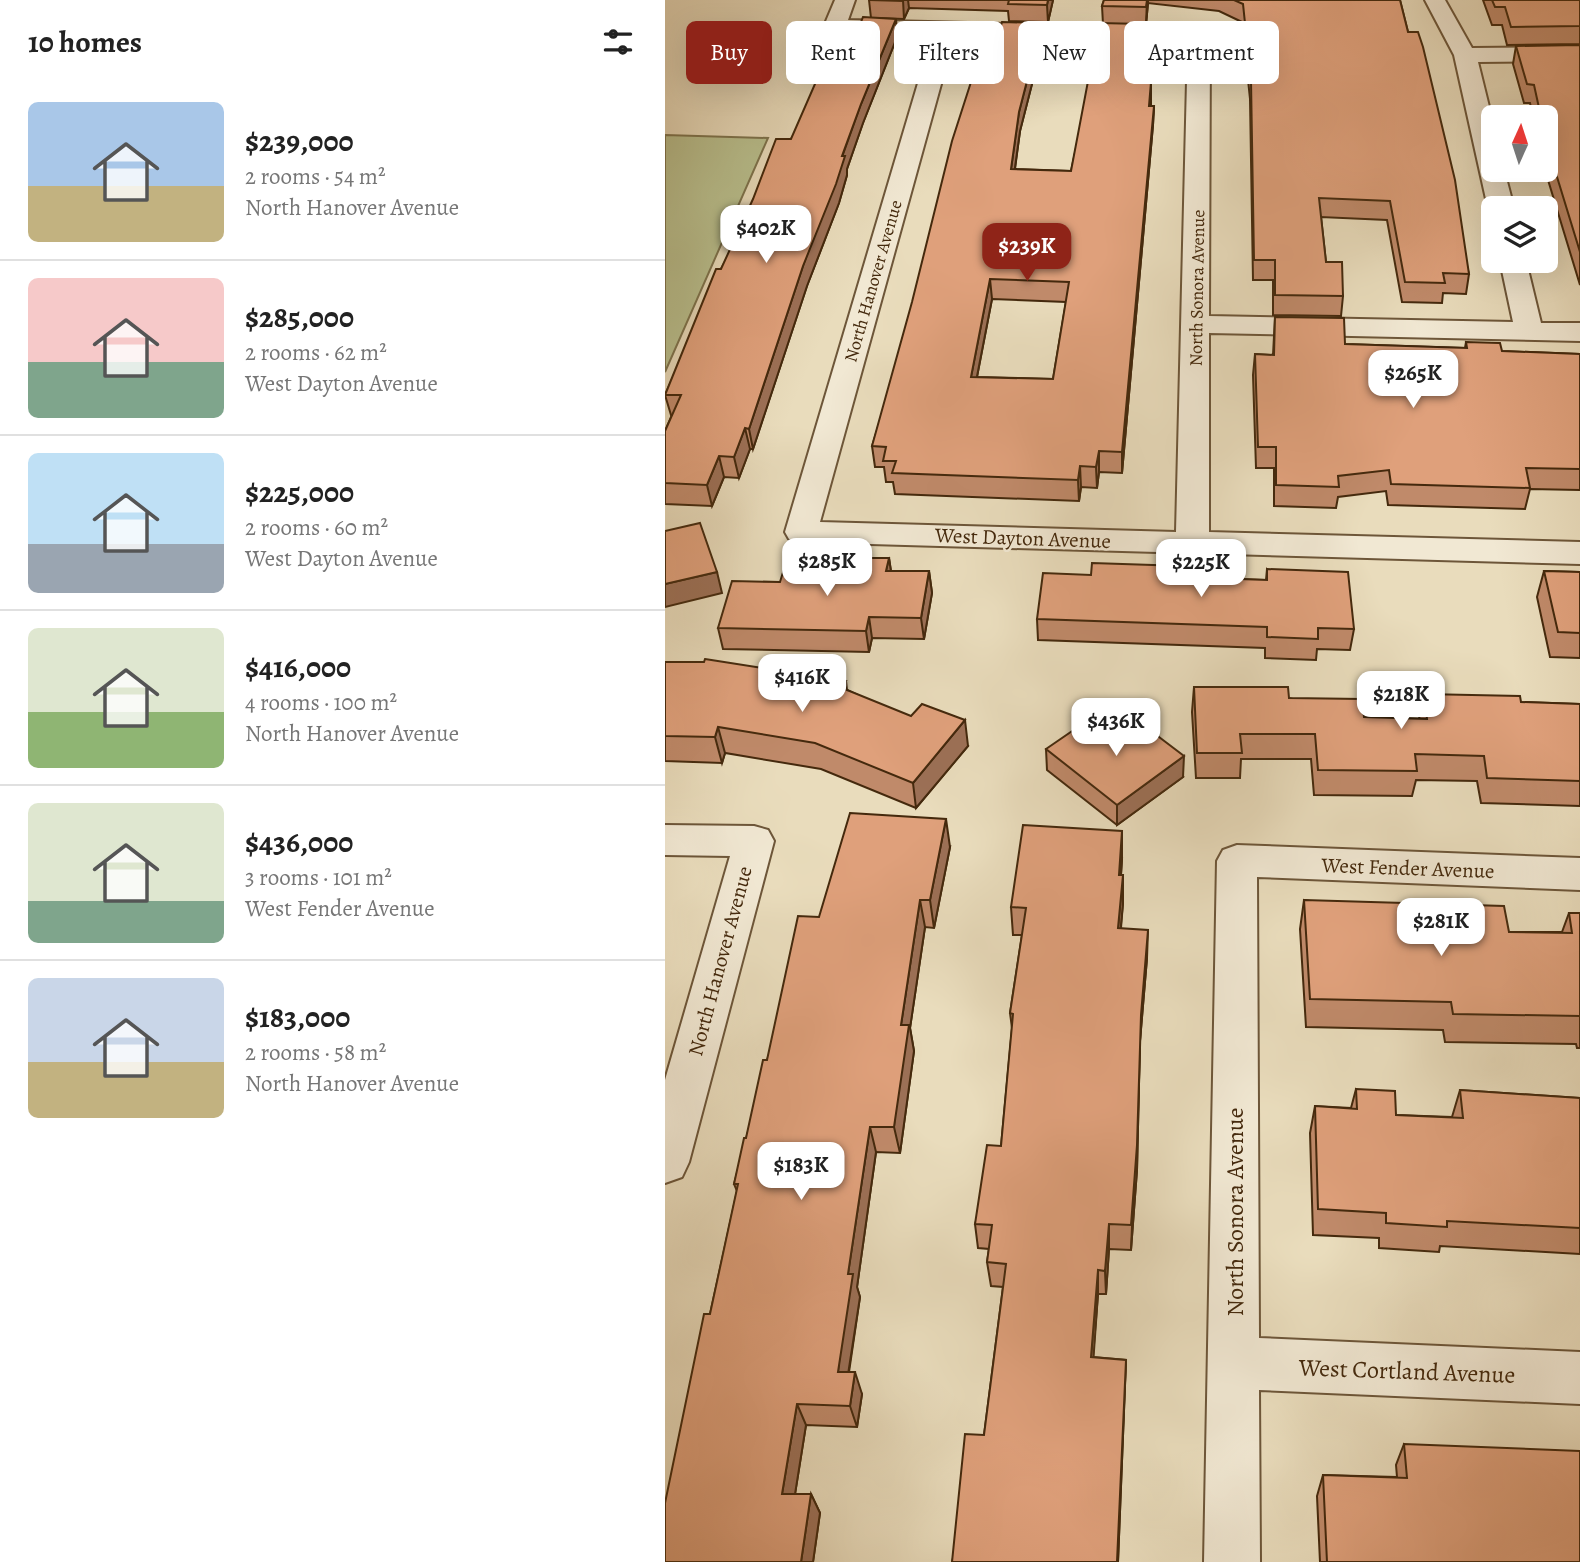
<!DOCTYPE html>
<html lang="en">
<head>
<meta charset="utf-8">
<style>
  :root { --surface:#fff; --page:#f2f2f2; --text:#222; --muted:#767676; --line:#e0e0e0; --accent:#8f2418 }
  body { margin:0; font-family:Alegreya,serif; background:var(--page); color:var(--text); height:100vh; display:flex; flex-direction:column; font-size:26px; white-space:nowrap }
  * { box-sizing:border-box; margin:0 }
  p { font-size:23px; color:var(--muted) }
  .icon { flex:none; width:38px; height:38px; fill:none; stroke:currentColor; stroke-width:2; stroke-linecap:round; stroke-linejoin:round }
  .map { position:relative; flex:1; overflow:hidden }
  .drawer { display:flex; flex-direction:column; background:var(--surface); width:665px }
  .drawer>* { flex:none }
  .top-card { position:absolute; left:21px; top:21px; width:665px; height:63px; display:flex; gap:14px }
  .needle { width:46px; rotate:3deg }
  .fabs { position:absolute; left:816px; top:105px; display:grid; gap:14px }
  .fabs a { display:grid; place-items:center; width:77px; height:77px; border-radius:10px; background:var(--surface); box-shadow:0 7px 28px #0002; font-size:35px }
  .price { position:absolute; translate:-50% -60px; padding:0 16px; border-radius:14px; background:#fff; color:#222; font-size:23px; line-height:46px; filter:drop-shadow(0 2px 4px #0008) }
  .price::after { content:''; position:absolute; left:50%; top:42px; width:21px; height:16px; margin-left:-10px; background:inherit; clip-path:polygon(0 0,100% 0,50% 100%) }
  .price.active { background:var(--accent); color:#fff }
  ul { padding:0; list-style:none }
  li { display:flex; align-items:center; gap:21px; height:175px; padding:0 28px }
  li+li { border-top:2px solid var(--line) }
  li span { display:grid; place-items:center; flex:none; width:196px; height:140px; border-radius:10px; color:#555 }
  li>.icon { margin-inline-start:auto }
  span .icon { width:84px; height:84px; fill:#fffc; stroke-width:1 }
  li b { font-size:30px }
  h2 { display:flex; justify-content:space-between; align-items:center; height:84px; padding:0 28px; font-size:30px }
  .pill { padding:0 24px; border-radius:10px; background:var(--surface); box-shadow:0 7px 28px #0002; font-size:24px; line-height:63px }
  .pill.active { background:var(--accent); color:#fff }
  main { display:flex; flex:1; min-height:0 }
  .map>svg:first-child { display:block }
  .green { fill:#b9c08f; stroke:#7e744e; stroke-width:2 }
  .lines { fill:none; stroke-linecap:round; stroke-linejoin:round }
  .street-casing { stroke:#6d5639; stroke-width:4 }
  .street { fill:#f1e8d3; fill-rule:evenodd }
  .wall { fill:#c08a6a; stroke:#44290d; stroke-width:2; fill-rule:evenodd }
  .shaded-wall { fill:#9c7056; stroke:#44290d; stroke-width:2 }
  .building { fill:#dfa07b; stroke:#44290d; stroke-width:2; fill-rule:evenodd }
  .labels { text-anchor:middle; dominant-baseline:central; stroke-width:5; stroke-linejoin:round; paint-order:stroke }
  .far-street-label { font-size:18px; fill:#44290d; stroke:#f1e8d3 }
  .street-label { font-size:21px; fill:#44290d; stroke:#f1e8d3 }
  .near-street-label { font-size:24px; fill:#44290d; stroke:#f1e8d3 }
</style>
</head>
<body>
<main>
<section class="drawer">
<h2>10 homes<svg class="icon" aria-label="filters" viewBox="0 0 24 24"><path d="M4 7h16M4 17h16"/><circle cx="9" cy="7" r="2"/><circle cx="15" cy="17" r="2"/></svg></h2>
<ul>
<li><span style="background:linear-gradient(#a9c7e8 60%,#c2b280 0)"><svg class="icon" aria-label="home" viewBox="0 0 24 24"><path d="M3 11l9-7 9 7M6 9v11h12V9"/></svg></span><div><b>$239,000</b><p>2 rooms · 54 m²</p><p>North Hanover Avenue</p></div></li>
<li><span style="background:linear-gradient(#f6c9c9 60%,#7fa58c 0)"><svg class="icon" aria-label="home" viewBox="0 0 24 24"><path d="M3 11l9-7 9 7M6 9v11h12V9"/></svg></span><div><b>$285,000</b><p>2 rooms · 62 m²</p><p>West Dayton Avenue</p></div></li>
<li><span style="background:linear-gradient(#bfe0f5 65%,#9aa5b1 0)"><svg class="icon" aria-label="home" viewBox="0 0 24 24"><path d="M3 11l9-7 9 7M6 9v11h12V9"/></svg></span><div><b>$225,000</b><p>2 rooms · 60 m²</p><p>West Dayton Avenue</p></div></li>
<li><span style="background:linear-gradient(#dfe7d0 60%,#8fb573 0)"><svg class="icon" aria-label="home" viewBox="0 0 24 24"><path d="M3 11l9-7 9 7M6 9v11h12V9"/></svg></span><div><b>$416,000</b><p>4 rooms · 100 m²</p><p>North Hanover Avenue</p></div></li>
<li><span style="background:linear-gradient(#dfe7d0 70%,#7fa58c 0)"><svg class="icon" aria-label="home" viewBox="0 0 24 24"><path d="M3 11l9-7 9 7M6 9v11h12V9"/></svg></span><div><b>$436,000</b><p>3 rooms · 101 m²</p><p>West Fender Avenue</p></div></li>
<li><span style="background:linear-gradient(#c9d6e8 60%,#c2b280 0)"><svg class="icon" aria-label="home" viewBox="0 0 24 24"><path d="M3 11l9-7 9 7M6 9v11h12V9"/></svg></span><div><b>$183,000</b><p>2 rooms · 58 m²</p><p>North Hanover Avenue</p></div></li>
</ul>
</section>
<div class="map">
<svg width="915" height="1562" viewBox="0 0 915 1562">
  <rect width="100%" height="100%" fill="#e9dcbc"/>
  <filter id="stains"><feTurbulence type="fractalNoise" baseFrequency=".00286" numOctaves="4"/><feColorMatrix values="0 0 0 0 .2 0 0 0 0 .09 0 0 0 0 .02 0 0 0 .5 -.17"/></filter>
  <radialGradient id="worn" r=".72"><stop offset=".6" stop-color="#630" stop-opacity="0"/><stop offset="1" stop-color="#630" stop-opacity=".3"/></radialGradient>
  <polygon class="green" points="0,135 103,138 0,372"/>
  <g class="lines">
    <defs>
      <g id="street">
        <path d="M170,0H190L183,20L542,29L545,34L544,316L848,322L835,261H861L876,323H915V341L544,333V532L915,542V564L136,542L124,539L120,532L267,36L162,31L159,26ZM289,37L523,40L511,532L155,522Z"/>
        <polygon points="760,0 780,0 807,48 915,47 915,61 813,62 828,123 828,170 839,170 849,208 828,208 828,214 823,208 789,55"/>
        <polygon points="0,825 89,826 103,830 109,841 24,1162 17,1177 0,1183 0,1080 65,856 0,855"/>
        <polygon points="572,845 915,858 915,890 592,877 594,1338 915,1352 915,1404 594,1390 595,1562 539,1562 552,861 558,850"/>
      </g>
    </defs>
    <use href="#street" class="street-casing"/>
    <use href="#street" class="street"/>
  </g>
  <g class="wall">
    <polygon points="204,0 388,0 383,22 344,21 343,11 244,8 239,19 211,18 231,19 232,37 198,123 182,169 182,175 174,203 142,286 88,449 85,449 74,478 59,477 47,506 0,504 0,431 7,415 6,415 0,395 56,269 126,139 196,22 206,18"/>
    <path d="M439,0H735L804,274L801,294L778,293L777,303L737,302L722,220L656,217L661,262L678,296L676,316L608,315V280H588L585,99L577,22L554,11L483,3L481,25H478V42L472,82L486,101V106H489L488,125L457,473L434,472L432,488L416,487L414,501L230,494L228,482H221L219,467H210L207,446L320,82L378,41L355,131L350,169L406,171L438,24L437,6ZM327,299L401,302L388,379L312,377Z"/>
    <polygon points="818,0 915,0 915,44 842,45 837,25 827,25"/>
    <polygon points="851,46 915,46 915,285 880,170 880,117 868,117 865,103 859,103 848,64"/>
    <polygon points="610,317 680,344 800,348 801,342 837,351 915,354 915,490 865,489 860,509 723,505 721,491 673,497 671,508 609,506 609,468 591,468 588,375 590,354 608,355"/>
    <polygon points="224,558 226,571 264,571 267,593 259,639 207,638 204,652 58,649 53,628 115,582 178,570"/>
    <polygon points="602,569 689,629 685,650 652,649 651,660 600,658 600,648 373,640 372,619 518,577 601,580"/>
    <polygon points="879,571 915,572 915,658 885,657 872,597"/>
    <polygon points="0,662 181,681 182,690 303,746 251,808 156,769 60,753 57,763 0,761"/>
    <polygon points="529,687 624,698 699,717 754,719 759,694 856,702 915,704 915,806 816,803 812,781 751,780 747,796 649,795 646,759 576,759 575,778 531,778 527,712"/>
    <polygon points="437,741 518,777 452,825 382,770 381,749"/>
    <polygon points="285,847 269,928 260,927 245,1028 249,1051 235,1153 211,1152 192,1287 195,1297 184,1372 197,1394 192,1427 141,1425 130,1494 146,1494 155,1513 148,1562 0,1562 45,1314 72,1191 69,1184 102,1060 154,917"/>
    <polygon points="457,859 456,875 458,903 456,928 482,958 475,1041 472,1170 466,1250 444,1249 441,1294 433,1294 428,1357 461,1360 453,1562 287,1562 319,1435 338,1287 326,1286 322,1262 324,1249 313,1248 310,1224 336,1146 347,1028 345,1013 357,935 348,935 346,907"/>
    <polygon points="639,900 844,932 897,932 904,913 915,913 915,1048 912,1048 911,1044 780,1042 778,1030 641,1027 635,929"/>
    <polygon points="691,1089 731,1115 787,1117 795,1090 915,1098 915,1254 775,1246 774,1252 714,1248 714,1238 648,1235 645,1133 650,1106 686,1108"/>
    <polygon points="739,1444 915,1562 655,1562 652,1496 658,1475 732,1477 731,1465"/>
  </g>
  <g class="shaded-wall">
    <polygon points="238,0 243,0 244,8 239,19"/>
    <polygon points="383,0 388,0 383,22 382,5"/>
    <polygon points="482,0 483,0 483,3 481,25"/>
    <polygon points="231,19 232,37 198,123 182,169 182,175 174,203 142,286 88,449 84,429 138,266 196,104"/>
    <polygon points="377,23 378,41 355,131 347,189 346,169 354,112"/>
    <polygon points="478,24 478,42 469,100 469,82"/>
    <polygon points="486,82 486,101 483,125 484,106"/>
    <polygon points="489,106 488,125 457,473 457,452"/>
    <polygon points="325,279 327,299 308,397 306,377"/>
    <polygon points="80,428 85,449 74,478 69,457"/>
    <polygon points="434,451 434,472 432,488 431,467"/>
    <polygon points="54,456 59,477 47,506 42,485"/>
    <polygon points="415,466 416,487 414,501 413,480"/>
    <polygon points="224,558 227,579 221,571"/>
    <polygon points="264,571 267,593 259,639 256,618"/>
    <polygon points="52,572 57,593 0,607 0,584"/>
    <polygon points="204,617 207,638 204,652 201,631"/>
    <polygon points="300,720 303,746 251,808 248,783"/>
    <polygon points="53,727 60,753 57,763 50,737"/>
    <polygon points="519,756 518,777 452,825 452,805"/>
    <polygon points="281,819 285,847 269,928 265,900"/>
    <polygon points="457,831 457,859 454,903 454,875"/>
    <polygon points="458,875 458,903 453,956 453,928"/>
    <polygon points="255,900 260,927 245,1028 249,1051 235,1153 229,1127 236,1025"/>
    <polygon points="483,930 482,958 475,1041 472,1170 466,1250 476,1015"/>
    <polygon points="205,1127 211,1152 192,1287 195,1297 180,1394 173,1372 183,1274"/>
    <polygon points="444,1224 444,1249 441,1294 440,1271"/>
    <polygon points="433,1270 433,1294 427,1379 426,1357"/>
    <polygon points="461,1360 453,1562 452,1562"/>
    <polygon points="190,1372 197,1394 192,1427 185,1406"/>
    <polygon points="132,1404 141,1425 127,1513 117,1494"/>
    <polygon points="146,1494 155,1513 148,1562 136,1562"/>
  </g>
  <g class="building">
    <polygon points="204,0 238,0 238,1"/>
    <polygon points="344,0 383,0 382,5 343,4"/>
    <polygon points="439,0 482,0 481,7 437,6"/>
    <polygon points="569,0 735,0 743,32 753,32 758,47 790,180 804,274 778,273 780,283 740,282 725,201 654,198 661,262 677,262 678,296 610,295 610,260 589,260 586,81 578,4"/>
    <polygon points="827,0 915,0 915,26 846,27 840,7 830,7"/>
    <polygon points="198,17 231,19 196,104 177,156 180,156 171,184 138,266 84,429 80,428 69,457 54,456 42,485 0,483 0,431 16,395 0,395 51,269 56,269 88,199 111,139 126,139 177,22 196,22"/>
    <path d="M337,22L377,23L354,112L346,169L406,171L434,23L478,24L469,82H486L484,106H489L457,452L434,451L431,467L415,466L413,480L227,473L231,461H218L221,447L207,446L247,302L287,141L306,82H320ZM325,279L404,282L388,379L306,377Z"/>
    <polygon points="915,45 915,252 885,154 880,134 880,117 876,117 869,85 862,84 851,46"/>
    <polygon points="610,317 679,318 680,344 802,348 801,342 835,343 837,351 915,354 915,469 861,468 865,488 726,484 724,470 673,476 674,487 611,485 611,447 593,447 590,354 609,355"/>
    <polygon points="35,523 52,572 0,584 0,531"/>
    <polygon points="181,558 224,558 221,571 264,571 256,618 204,617 201,631 53,628 67,581 115,582 119,569 178,570"/>
    <polygon points="427,563 518,566 518,577 602,580 602,569 683,572 689,629 653,628 653,639 602,637 602,627 372,619 378,573 426,575"/>
    <polygon points="879,571 915,572 915,633 893,632"/>
    <polygon points="40,659 181,681 177,688 246,716 257,704 300,720 248,783 150,743 53,727 50,737 0,736 0,662 39,662"/>
    <polygon points="529,687 623,687 624,698 697,699 699,717 762,719 759,694 855,696 856,702 915,704 915,781 822,778 819,756 750,754 752,771 653,770 650,734 575,734 577,753 532,753"/>
    <polygon points="469,718 519,756 452,805 381,749 416,725 437,741"/>
    <polygon points="185,813 281,819 265,900 255,900 236,1025 244,1025 229,1127 205,1127 183,1274 188,1274 173,1372 190,1372 185,1406 132,1404 117,1494 146,1494 136,1562 0,1562 0,1503 39,1314 45,1314 73,1184 69,1184 79,1138 81,1138 98,1060 102,1060 133,916 154,917"/>
    <polygon points="358,825 457,831 454,875 458,875 453,928 483,930 476,1015 472,1145 466,1225 444,1224 440,1271 433,1270 426,1357 461,1360 452,1562 287,1562 300,1434 319,1435 341,1264 322,1262 327,1225 310,1224 322,1145 336,1146 348,1014 345,1013 361,908 346,907"/>
    <polygon points="639,900 839,906 844,932 907,933 904,913 915,913 915,1016 788,1014 786,1002 645,999"/>
    <polygon points="691,1089 730,1091 731,1115 798,1118 795,1090 915,1098 915,1228 782,1221 782,1227 721,1223 721,1213 653,1209 650,1106 692,1109"/>
    <polygon points="739,1444 915,1451 915,1562 662,1562 658,1475 742,1478"/>
  </g>
  <g class="labels">
    <g class="far-street-label">
      <text transform="translate(208 281) rotate(-74)">North Hanover Avenue</text>
      <text transform="translate(532 288) rotate(-89)">North Sonora Avenue</text>
    </g>
    <g class="street-label">
      <text transform="translate(358 538) rotate(2)">West Dayton Avenue</text>
      <text transform="translate(743 868) rotate(2)">West Fender Avenue</text>
      <text transform="translate(55 961) rotate(-75)">North Hanover Avenue</text>
    </g>
    <g class="near-street-label">
      <text transform="translate(570 1212) rotate(-90)">North Sonora Avenue</text>
      <text transform="translate(742 1371) rotate(2)">West Cortland Avenue</text>
    </g>
  </g>
  <rect width="100%" height="100%" filter="url(#stains)"/>
  <rect width="100%" height="100%" fill="url(#worn)"/>
</svg>
<div class="fabs">
<a><svg class="needle" viewBox="-14 -14 28 28"><path d="M0-13l5 13h-10z" fill="#e53935"/><path d="M0 13l5-13h-10z" fill="#767676"/></svg></a>
<a><svg class="icon" aria-label="layers" viewBox="0 0 24 24"><path d="M12 4l9 5-9 5-9-5zM3 14l9 5 9-5"/></svg></a>
</div>
<b class="price" style="left:101px;top:265px">$402K</b>
<b class="price active" style="left:362px;top:283px">$239K</b>
<b class="price" style="left:748px;top:410px">$265K</b>
<b class="price" style="left:162px;top:598px">$285K</b>
<b class="price" style="left:536px;top:599px">$225K</b>
<b class="price" style="left:137px;top:714px">$416K</b>
<b class="price" style="left:736px;top:731px">$218K</b>
<b class="price" style="left:451px;top:758px">$436K</b>
<b class="price" style="left:776px;top:958px">$281K</b>
<b class="price" style="left:136px;top:1202px">$183K</b>
<div class="top-card">
<a class="pill active">Buy</a>
<a class="pill">Rent</a>
<a class="pill">Filters</a>
<a class="pill">New</a>
<a class="pill">Apartment</a>
</div>
</div>
</main>
</body>
</html>
